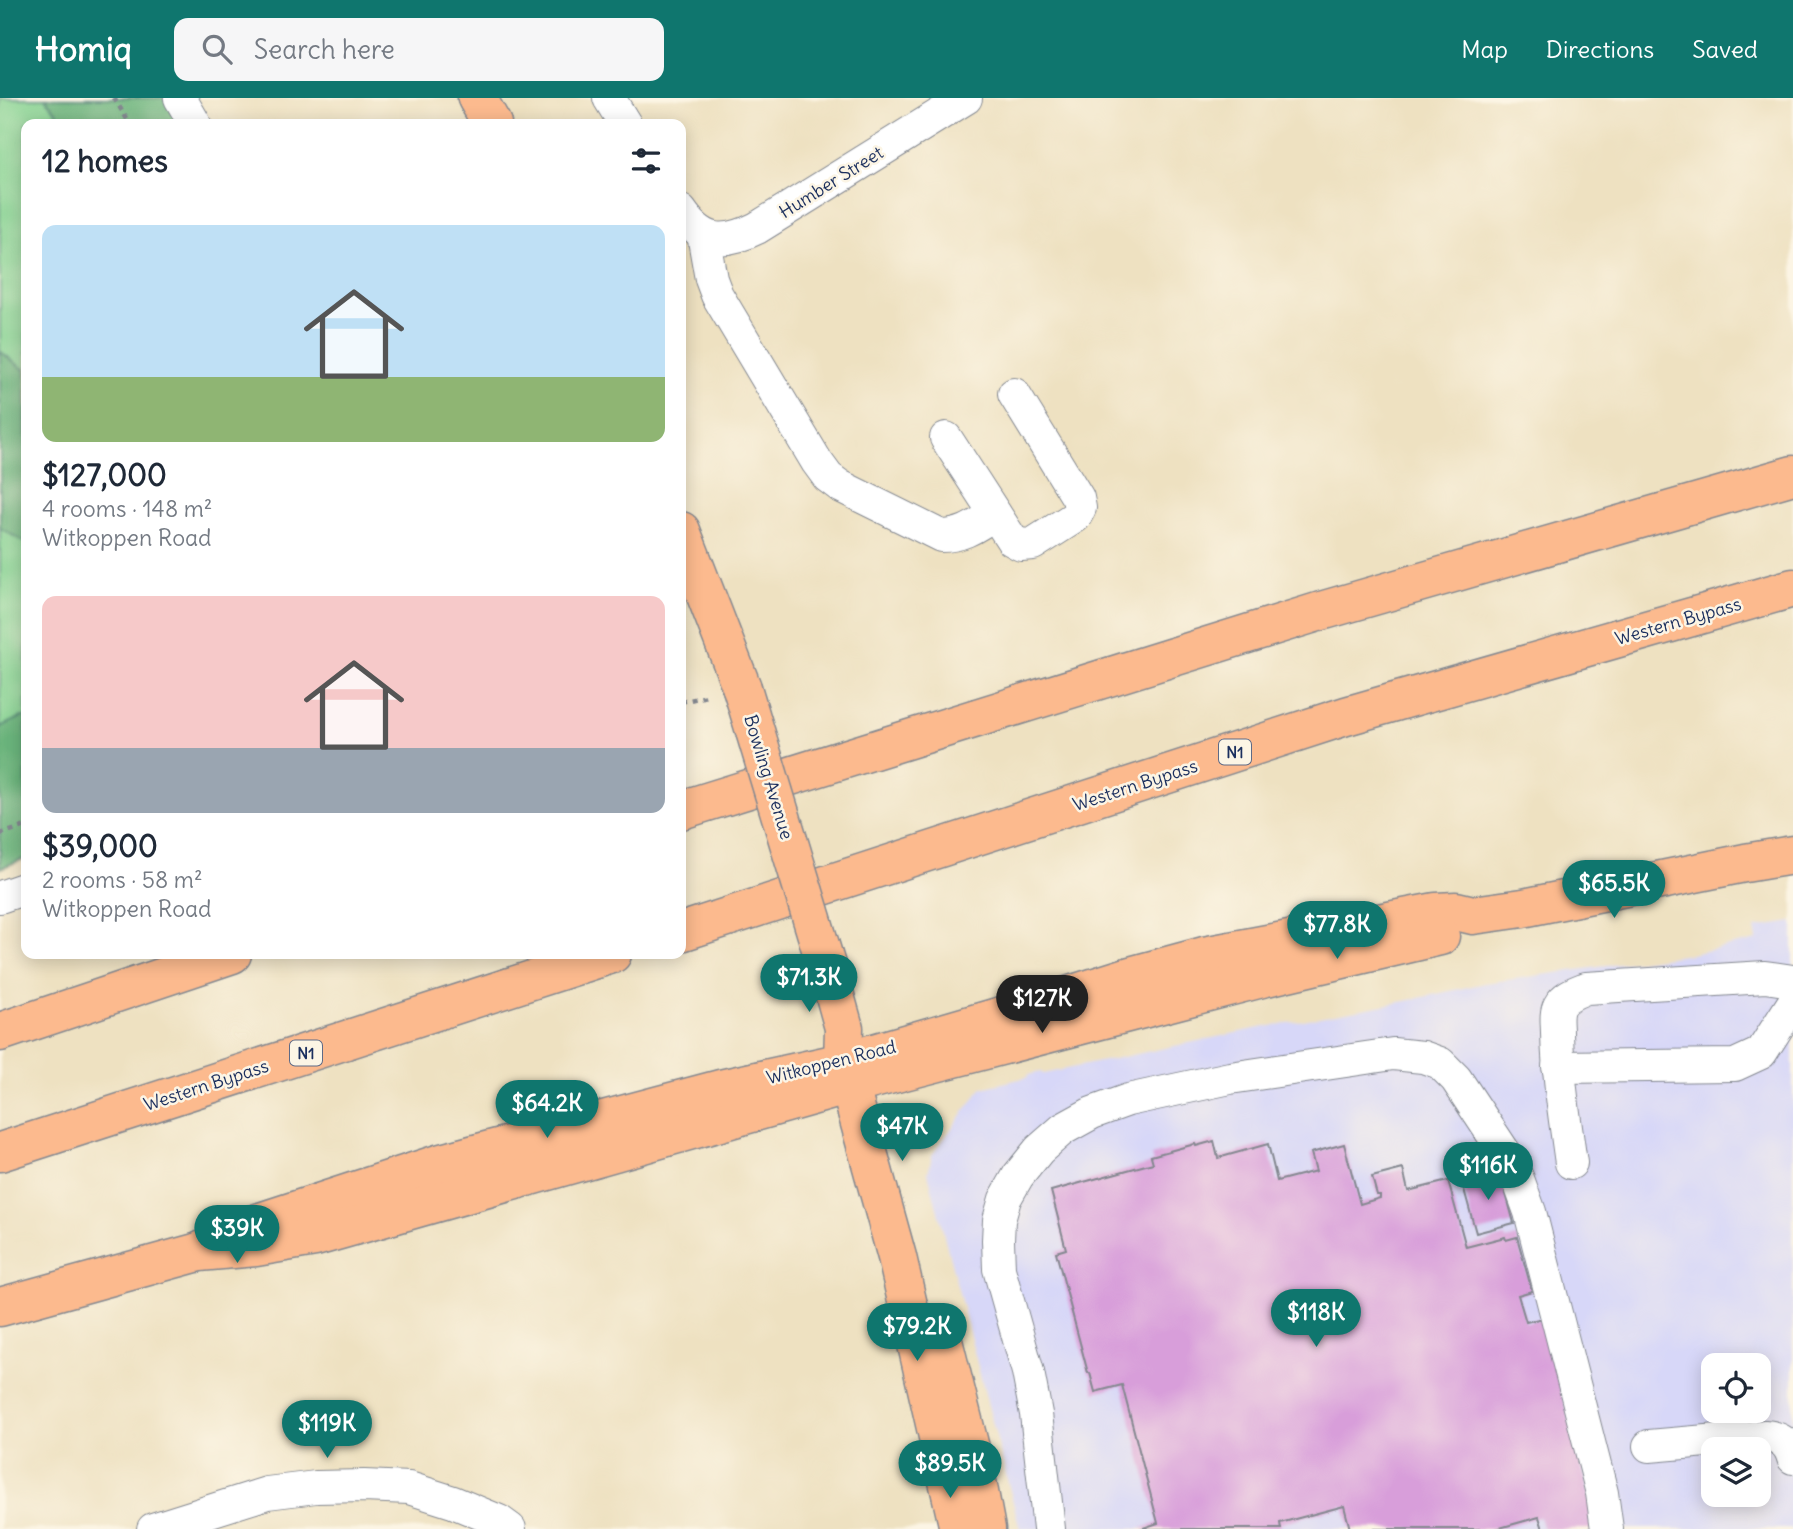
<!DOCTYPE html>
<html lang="en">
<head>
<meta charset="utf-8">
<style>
  :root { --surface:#fff; --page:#f6f6f7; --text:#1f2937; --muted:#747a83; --accent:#0f766e }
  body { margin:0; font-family:Delius,sans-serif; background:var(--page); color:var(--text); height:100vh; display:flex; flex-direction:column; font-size:26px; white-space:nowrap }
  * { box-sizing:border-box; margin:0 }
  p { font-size:23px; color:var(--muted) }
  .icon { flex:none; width:38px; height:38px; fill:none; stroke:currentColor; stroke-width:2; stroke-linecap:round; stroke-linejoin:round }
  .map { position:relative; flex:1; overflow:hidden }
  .sheet { position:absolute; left:21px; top:21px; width:665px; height:840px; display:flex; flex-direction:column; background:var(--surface); border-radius:14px; box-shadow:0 4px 18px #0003 }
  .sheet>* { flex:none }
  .controls { position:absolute; left:1701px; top:1255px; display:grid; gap:14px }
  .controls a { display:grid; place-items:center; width:70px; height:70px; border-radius:14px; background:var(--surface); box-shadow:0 4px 18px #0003; font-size:35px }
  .price { position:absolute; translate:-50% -60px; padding:0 16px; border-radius:24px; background:var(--accent); color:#fff; font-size:23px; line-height:46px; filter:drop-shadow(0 2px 4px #0008) }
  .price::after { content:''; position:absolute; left:50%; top:42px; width:21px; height:16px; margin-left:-10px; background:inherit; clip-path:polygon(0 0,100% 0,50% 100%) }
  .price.current { background:#222; color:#fff }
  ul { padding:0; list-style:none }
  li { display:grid; align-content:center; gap:14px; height:371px; padding:0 21px }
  li span { display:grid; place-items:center; height:217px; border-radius:14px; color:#555 }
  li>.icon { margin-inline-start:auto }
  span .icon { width:126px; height:126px; fill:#fffc; stroke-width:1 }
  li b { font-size:30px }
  h2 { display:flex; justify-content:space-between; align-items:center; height:84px; padding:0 21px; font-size:30px }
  header { display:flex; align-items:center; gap:42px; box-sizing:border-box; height:98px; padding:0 35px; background:var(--accent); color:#fff }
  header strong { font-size:33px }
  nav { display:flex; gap:38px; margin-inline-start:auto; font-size:24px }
  .search { width:490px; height:63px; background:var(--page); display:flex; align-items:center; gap:18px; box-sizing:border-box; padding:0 24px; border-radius:14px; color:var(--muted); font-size:26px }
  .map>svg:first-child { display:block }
  .built { fill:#d7d7f8; fill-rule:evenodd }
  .green { fill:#84d291; stroke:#508078; stroke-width:2 }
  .forest { fill:#6bb47b; stroke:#43726c; stroke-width:2 }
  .building { fill:#d89eda }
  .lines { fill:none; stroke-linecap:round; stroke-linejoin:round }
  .minor-casing { stroke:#848890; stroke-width:34 }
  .major-casing { stroke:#848890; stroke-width:41 }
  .highway-casing { stroke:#848890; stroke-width:41 }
  .path { stroke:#848890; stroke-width:4.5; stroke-dasharray:5 5; stroke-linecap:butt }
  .minor { stroke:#fff; stroke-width:32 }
  .major { stroke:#fcba8e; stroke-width:38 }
  .highway { stroke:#fcba8e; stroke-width:38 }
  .major-bridge-casing { stroke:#848890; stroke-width:41; stroke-linecap:butt }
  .major-bridge { stroke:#fcba8e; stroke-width:38 }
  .labels { text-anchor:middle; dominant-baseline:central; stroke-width:5; stroke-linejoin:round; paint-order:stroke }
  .shield { fill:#fcf5e5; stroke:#5e6a86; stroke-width:2 }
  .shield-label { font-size:16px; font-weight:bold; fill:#1b2f5e }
  .street-label { font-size:18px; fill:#1b2f5e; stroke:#fcf5e5 }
</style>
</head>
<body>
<header>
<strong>Homiq</strong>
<div class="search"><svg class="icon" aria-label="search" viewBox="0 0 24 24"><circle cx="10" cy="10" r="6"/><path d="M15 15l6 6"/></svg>Search here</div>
<nav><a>Map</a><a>Directions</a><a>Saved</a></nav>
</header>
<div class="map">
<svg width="1793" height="1431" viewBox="0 0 1793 1431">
  <rect width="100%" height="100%" fill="#fcf5e5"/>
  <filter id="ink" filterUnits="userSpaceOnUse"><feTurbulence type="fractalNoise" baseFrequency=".0143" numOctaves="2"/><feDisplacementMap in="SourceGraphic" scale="14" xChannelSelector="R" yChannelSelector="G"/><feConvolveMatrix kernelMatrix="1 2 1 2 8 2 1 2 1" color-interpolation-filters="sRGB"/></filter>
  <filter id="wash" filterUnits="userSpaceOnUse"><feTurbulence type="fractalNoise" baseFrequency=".00686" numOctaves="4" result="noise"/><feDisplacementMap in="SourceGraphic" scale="28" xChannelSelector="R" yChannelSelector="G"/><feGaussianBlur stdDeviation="1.57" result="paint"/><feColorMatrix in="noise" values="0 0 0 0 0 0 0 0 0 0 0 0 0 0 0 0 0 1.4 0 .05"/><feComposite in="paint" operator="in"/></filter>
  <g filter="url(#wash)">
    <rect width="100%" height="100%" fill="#eee1c1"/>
    <path class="built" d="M1793,824V1431H1020L928,1075L932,1057L982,990L1028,979V977L1041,974L1043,976L1255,931L1406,903L1486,885L1691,856L1757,842L1755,830ZM1713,1267H1759V1312H1713ZM1713,1351H1759V1396H1713Z"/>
    <polygon class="green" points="0,0 165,0 180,26 26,26 26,760 0,770"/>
    <g class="forest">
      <polygon points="45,0 165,0 180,26 66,26"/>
      <polygon points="0,253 26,273 26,445 0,430"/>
      <polygon points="22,619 26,619 26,760 0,770 0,629"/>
    </g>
    <g id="blocks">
      <g class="building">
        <polygon points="1214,1043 1218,1060 1268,1046 1277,1083 1316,1073 1311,1055 1344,1046 1360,1106 1380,1100 1380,1097 1377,1097 1372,1079 1403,1071 1408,1093 1448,1083 1466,1149 1505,1139 1506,1142 1517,1139 1532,1193 1518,1197 1526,1224 1543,1220 1598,1431 1543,1431 1539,1419 1496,1431 1350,1431 1344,1408 1280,1425 1281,1431 1140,1431 1158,1425 1122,1287 1095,1294 1090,1275 1088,1275 1056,1154 1066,1151 1051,1093 1153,1065 1151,1058 1195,1046 1196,1048"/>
        <polygon points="1500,1074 1514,1125 1476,1135 1462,1084"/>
      </g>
    </g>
  </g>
  <g filter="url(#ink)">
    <use href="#blocks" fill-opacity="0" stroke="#848890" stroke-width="2"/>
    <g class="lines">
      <defs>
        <g id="minor">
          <polyline points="180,0 195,26"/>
          <polyline points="609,0 625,26"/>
          <path d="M681,113C703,145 723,147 757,130L966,0"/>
          <path d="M703,136L711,181L717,197L817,364L828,379L840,388L941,438C964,438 977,427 995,416"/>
          <polyline points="946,340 1012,442 1021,447 1033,446 1075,419 1080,410 1078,400 1014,296"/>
          <polyline points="0,799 26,790"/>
          <polyline points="1558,969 1735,967 1761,955 1793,905"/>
          <path d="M1571,1065C1565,1022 1558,979 1557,935C1557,926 1555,916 1559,908C1564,898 1576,894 1586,890L1765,879L1793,883"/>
          <path d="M1649,1348L1765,1338C1780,1339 1789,1345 1793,1360"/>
          <polyline points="153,1431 267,1395 316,1389 364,1388 409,1390 453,1404 499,1423 510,1431"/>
          <polyline points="1049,1431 1036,1316 1028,1274 999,1171 998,1142 999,1122 1005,1101 1018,1078 1039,1052 1063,1031 1092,1015 1128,1002 1230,980 1393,956 1423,959 1440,965 1456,981 1505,1055 1518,1081 1530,1114 1602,1395 1607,1431"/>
        </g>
        <g id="major">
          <polyline points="477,0 492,26"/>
          <polyline points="681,433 742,590"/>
          <polyline points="832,887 844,930 843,964 897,1159 959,1431"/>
          <polyline points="199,1154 248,1128 441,1065 720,991 843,964 1029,910 1130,878 1204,858 1436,814 1456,813 1473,817 1523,810 1745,765 1793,757"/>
          <polyline points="0,1209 199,1154 256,1149 315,1139 850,987 1262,880 1440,838"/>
          <polyline points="939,1227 973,1362 986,1431"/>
        </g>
        <g id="highway">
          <polyline points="681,712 1321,513 1793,377"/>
          <polyline points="681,834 1346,618 1793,490"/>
          <polyline points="0,934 232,856"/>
          <polyline points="0,1054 612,856"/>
        </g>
      </defs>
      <use href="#minor" class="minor-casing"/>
      <use href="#major" class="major-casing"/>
      <use href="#highway" class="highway-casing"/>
      <g class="path">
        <polyline points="114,0 130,26"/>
        <polyline points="681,604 707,598"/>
        <polyline points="0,736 26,728"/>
      </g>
      <use href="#minor" class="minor"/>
      <use href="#major" class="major"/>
      <use href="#highway" class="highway"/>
      <defs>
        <polyline id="major-bridge" points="742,590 832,887"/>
      </defs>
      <use href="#major-bridge" class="major-bridge-casing"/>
      <use href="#major-bridge" class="major-bridge"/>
    </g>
  </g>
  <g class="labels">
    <g class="shield">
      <rect x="1219" y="641.5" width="32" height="25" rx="5"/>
      <rect x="290" y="942.5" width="32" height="25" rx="5"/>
    </g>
    <g class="shield-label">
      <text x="1235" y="654">N1</text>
      <text x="306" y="955">N1</text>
    </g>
    <g class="street-label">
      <text transform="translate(831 84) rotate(-32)">Humber Street</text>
      <text transform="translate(1678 523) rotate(-16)">Western Bypass</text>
      <text transform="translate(769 679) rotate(73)">Bowling Avenue</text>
      <text transform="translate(1135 687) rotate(-18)">Western Bypass</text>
      <text transform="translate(831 964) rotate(-14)">Witkoppen Road</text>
      <text transform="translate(206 987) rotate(-18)">Western Bypass</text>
    </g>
  </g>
</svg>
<div class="controls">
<a><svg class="icon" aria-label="locate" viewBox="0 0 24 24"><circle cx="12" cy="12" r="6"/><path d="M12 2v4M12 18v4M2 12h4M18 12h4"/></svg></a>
<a><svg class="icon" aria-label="layers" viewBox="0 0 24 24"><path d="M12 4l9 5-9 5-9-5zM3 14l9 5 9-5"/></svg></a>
</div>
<b class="price" style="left:1614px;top:822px">$65.5K</b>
<b class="price" style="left:1337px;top:863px">$77.8K</b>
<b class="price" style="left:809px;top:916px">$71.3K</b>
<b class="price current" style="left:1042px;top:937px">$127K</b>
<b class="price" style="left:547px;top:1042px">$64.2K</b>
<b class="price" style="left:902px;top:1065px">$47K</b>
<b class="price" style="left:1488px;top:1104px">$116K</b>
<b class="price" style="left:237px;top:1167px">$39K</b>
<b class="price" style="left:1316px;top:1251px">$118K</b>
<b class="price" style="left:917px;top:1265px">$79.2K</b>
<b class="price" style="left:327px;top:1362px">$119K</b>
<b class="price" style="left:950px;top:1402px">$89.5K</b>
<section class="sheet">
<h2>12 homes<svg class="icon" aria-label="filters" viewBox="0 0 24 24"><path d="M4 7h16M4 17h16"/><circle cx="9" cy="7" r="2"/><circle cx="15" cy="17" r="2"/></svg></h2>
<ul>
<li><span style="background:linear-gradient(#bfe0f5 70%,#8fb573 0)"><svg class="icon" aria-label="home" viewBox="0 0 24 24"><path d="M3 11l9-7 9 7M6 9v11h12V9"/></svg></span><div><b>$127,000</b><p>4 rooms · 148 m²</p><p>Witkoppen Road</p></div></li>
<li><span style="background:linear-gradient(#f6c9c9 70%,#9aa5b1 0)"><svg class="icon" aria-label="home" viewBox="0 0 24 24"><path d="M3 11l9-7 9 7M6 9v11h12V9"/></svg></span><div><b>$39,000</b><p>2 rooms · 58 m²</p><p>Witkoppen Road</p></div></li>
</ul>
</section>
</div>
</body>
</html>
